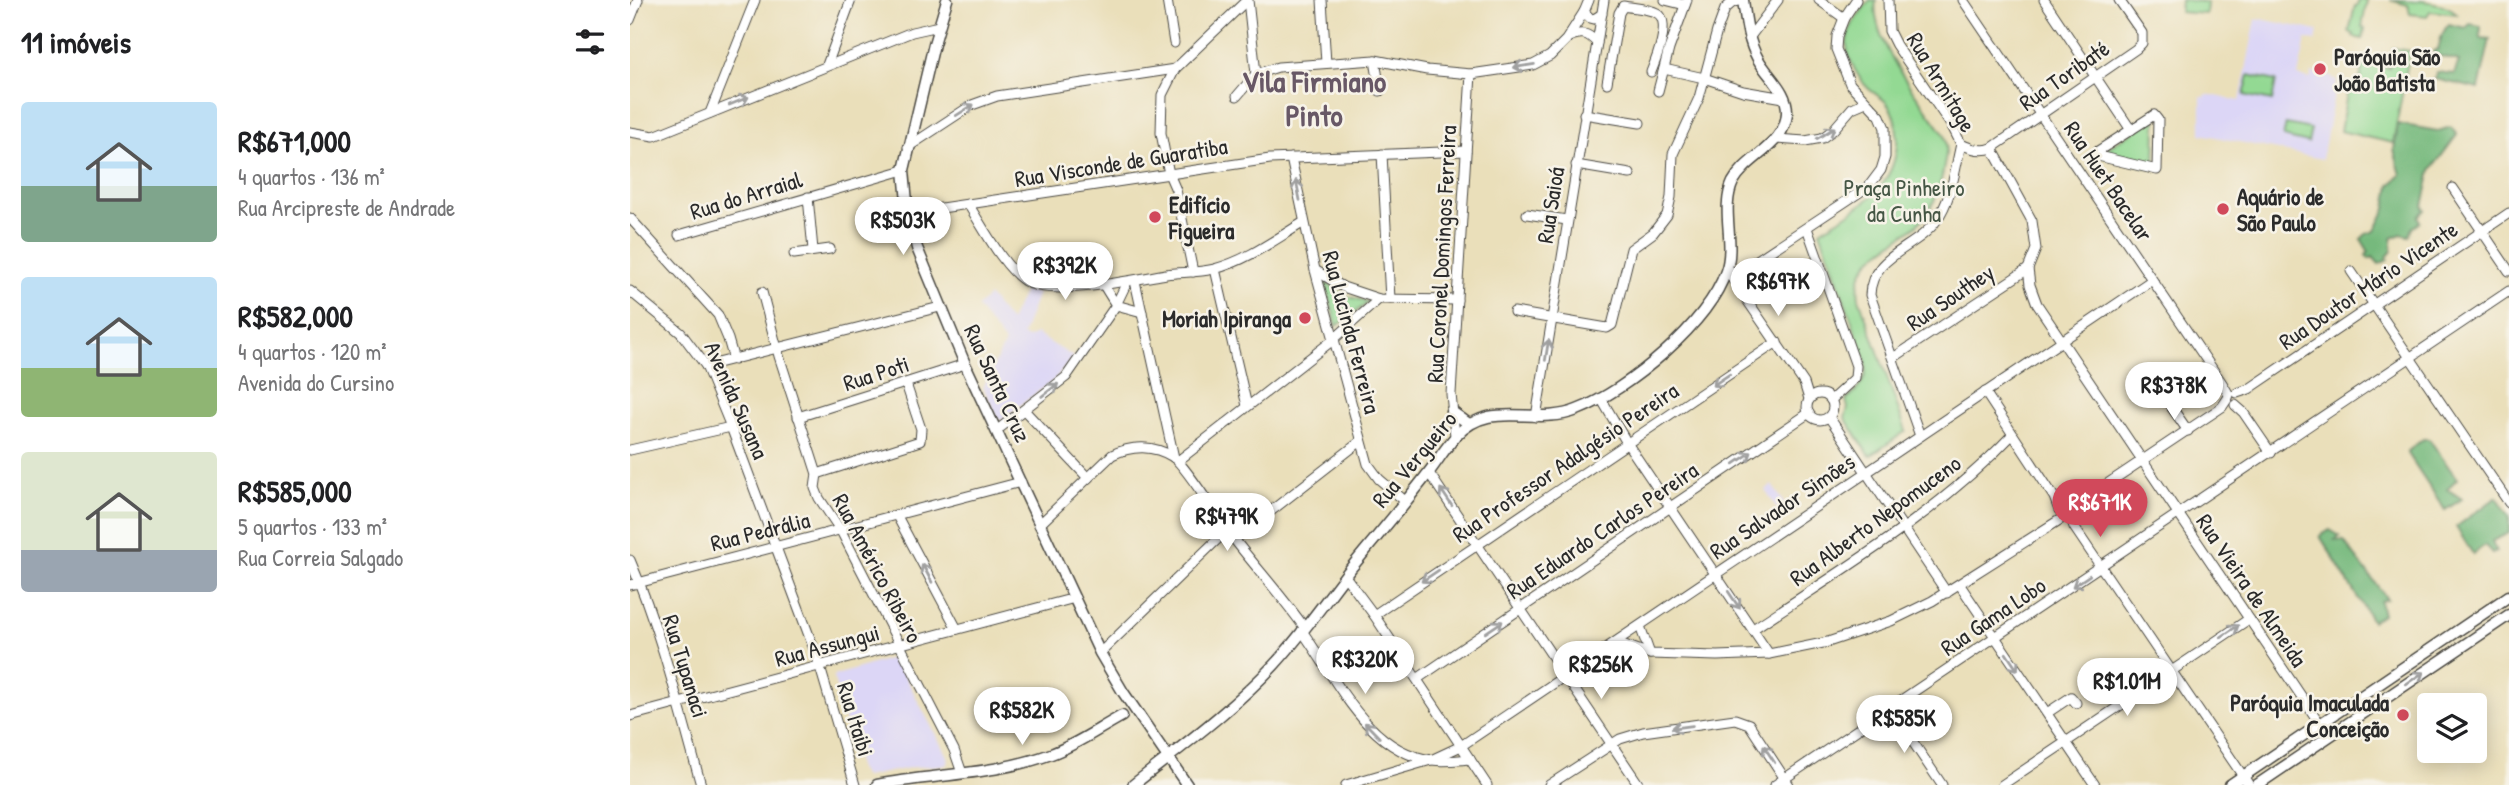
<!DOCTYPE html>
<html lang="pt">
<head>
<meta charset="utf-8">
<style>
  :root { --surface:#fff; --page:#f2f2f2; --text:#202124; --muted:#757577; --accent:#d1495b }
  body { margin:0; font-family:"Patrick Hand",sans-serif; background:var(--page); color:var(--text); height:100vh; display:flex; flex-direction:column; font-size:26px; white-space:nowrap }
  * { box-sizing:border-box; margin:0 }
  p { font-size:23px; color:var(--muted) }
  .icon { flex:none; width:38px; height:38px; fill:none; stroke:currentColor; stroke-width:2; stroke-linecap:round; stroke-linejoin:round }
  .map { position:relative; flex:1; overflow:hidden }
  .drawer { display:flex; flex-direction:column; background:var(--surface); width:630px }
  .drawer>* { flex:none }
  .buttons { position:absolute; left:1787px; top:693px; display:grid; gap:14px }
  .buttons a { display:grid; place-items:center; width:70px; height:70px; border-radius:7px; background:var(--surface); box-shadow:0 4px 18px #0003; font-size:35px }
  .price { position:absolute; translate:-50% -60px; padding:0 16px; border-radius:24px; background:#fff; color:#222; font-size:23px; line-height:46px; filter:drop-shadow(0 2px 4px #0008) }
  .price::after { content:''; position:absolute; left:50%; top:42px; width:21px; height:16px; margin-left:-10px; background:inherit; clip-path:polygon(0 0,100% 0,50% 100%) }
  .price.selected { background:var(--accent); color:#fff }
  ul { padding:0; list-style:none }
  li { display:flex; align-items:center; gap:21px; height:175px; padding:0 21px }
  li span { display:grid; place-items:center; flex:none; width:196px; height:140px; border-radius:7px; color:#555 }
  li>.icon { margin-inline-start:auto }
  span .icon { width:84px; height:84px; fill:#fffc; stroke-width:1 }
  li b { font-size:30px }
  h2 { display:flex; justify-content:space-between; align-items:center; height:84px; padding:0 21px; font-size:30px }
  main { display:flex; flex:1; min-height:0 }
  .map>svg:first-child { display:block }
  .built { fill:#dcd6f6 }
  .green { fill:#93d993; stroke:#5f825f; stroke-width:2 }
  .forest { fill:#76b97d; stroke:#507254; stroke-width:2 }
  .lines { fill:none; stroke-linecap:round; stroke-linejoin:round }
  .minor-casing { stroke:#484640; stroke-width:11 }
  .major-casing { stroke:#484640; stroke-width:13 }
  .minor { stroke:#fff; stroke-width:9 }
  .major { stroke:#fff; stroke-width:10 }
  .oneway { stroke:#a0a0a0 }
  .poi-dot { fill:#d1495b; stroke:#f7f3e8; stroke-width:2.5 }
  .labels { text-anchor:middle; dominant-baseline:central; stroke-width:5; stroke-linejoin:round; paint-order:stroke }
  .poi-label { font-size:23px; font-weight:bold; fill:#2b2b2b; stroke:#f7f3e8; text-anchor:start }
  .street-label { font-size:23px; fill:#2b2b2b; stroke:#f7f3e8 }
  .park-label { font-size:23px; fill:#455645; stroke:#f7f3e8 }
  .district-label { font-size:30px; font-weight:bold; fill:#685866; stroke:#f7f3e8 }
</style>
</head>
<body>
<main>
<section class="drawer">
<h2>11 imóveis<svg class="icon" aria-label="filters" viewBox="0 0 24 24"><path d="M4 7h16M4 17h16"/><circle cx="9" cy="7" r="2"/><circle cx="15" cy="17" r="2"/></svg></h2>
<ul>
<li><span style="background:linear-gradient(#bfe0f5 60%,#7fa58c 0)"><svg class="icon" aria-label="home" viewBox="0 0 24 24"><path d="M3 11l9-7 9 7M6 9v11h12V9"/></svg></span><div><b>R$671,000</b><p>4 quartos · 136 m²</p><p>Rua Arcipreste de Andrade</p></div></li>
<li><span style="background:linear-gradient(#bfe0f5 65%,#8fb573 0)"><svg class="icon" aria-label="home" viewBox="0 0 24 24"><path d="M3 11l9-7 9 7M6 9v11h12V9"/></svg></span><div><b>R$582,000</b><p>4 quartos · 120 m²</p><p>Avenida do Cursino</p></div></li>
<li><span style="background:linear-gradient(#dfe7d0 70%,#9aa5b1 0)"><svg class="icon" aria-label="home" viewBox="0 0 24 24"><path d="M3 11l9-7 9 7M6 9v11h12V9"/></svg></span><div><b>R$585,000</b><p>5 quartos · 133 m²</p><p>Rua Correia Salgado</p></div></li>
</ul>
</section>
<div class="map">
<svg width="1879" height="785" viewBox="0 0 1879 785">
  <rect width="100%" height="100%" fill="#f7f3e8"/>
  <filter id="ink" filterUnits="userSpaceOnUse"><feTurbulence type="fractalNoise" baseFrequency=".0143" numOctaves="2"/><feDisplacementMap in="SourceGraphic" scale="14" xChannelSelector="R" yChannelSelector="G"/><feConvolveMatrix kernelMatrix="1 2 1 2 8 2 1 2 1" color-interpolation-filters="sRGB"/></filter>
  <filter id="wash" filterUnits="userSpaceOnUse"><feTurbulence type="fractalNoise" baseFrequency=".00686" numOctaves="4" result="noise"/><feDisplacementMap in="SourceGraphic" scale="28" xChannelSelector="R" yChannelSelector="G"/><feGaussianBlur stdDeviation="1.57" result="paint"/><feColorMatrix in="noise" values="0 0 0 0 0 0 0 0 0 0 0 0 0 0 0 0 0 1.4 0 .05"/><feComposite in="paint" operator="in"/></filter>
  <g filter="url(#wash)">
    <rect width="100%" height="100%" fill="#eadfba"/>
    <g class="built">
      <polygon points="1626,18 1688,31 1686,41 1676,39 1668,76 1680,79 1682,73 1702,77 1702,79 1707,80 1692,159 1571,134 1571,96 1575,97 1576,94 1610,101"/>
      <polygon points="395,288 408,293 392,336 398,338 406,334 444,357 423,381 369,421 353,387 375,343 347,307 359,296 380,322"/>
      <polygon points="1142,485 1162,514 1154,519 1135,490"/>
      <polygon points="262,658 266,659 319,760 316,765 284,767 234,777 229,769 203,676"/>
    </g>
    <g class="green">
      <path d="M1240,0H1246C1239,40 1291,101 1314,134C1319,147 1315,158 1313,172C1309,190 1304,207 1291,221C1268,245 1222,255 1229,298L1276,431L1240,456L1215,418L1218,408L1216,400C1229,389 1238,379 1236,361L1190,231C1227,208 1264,191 1267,143C1268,129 1265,113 1256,102C1251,97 1245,94 1239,89C1230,81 1218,60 1217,47C1215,29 1230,13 1240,0Z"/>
      <polygon points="1551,0 1577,2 1576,14 1550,12"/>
      <polygon points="1729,0 1737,0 1732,27 1735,28 1733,39 1723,37 1724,34 1719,32 1725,6 1727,6"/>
      <path d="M1760,0C1781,0 1816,0 1827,14L1800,11L1797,16L1780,14L1778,5Z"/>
      <polygon points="1763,48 1780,51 1763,143 1710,131 1718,89 1728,90 1733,63 1759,68"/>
      <polygon points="1619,75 1646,81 1642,101 1614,95"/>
      <polygon points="1526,117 1525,169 1468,154"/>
      <polygon points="1656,124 1681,129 1678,143 1653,137"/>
      <polygon points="695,282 716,296 739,302 707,326"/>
    </g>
    <g class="forest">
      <polygon points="1818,24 1836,28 1840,24 1851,26 1850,38 1860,39 1849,89 1805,79 1807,72 1824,74 1829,61 1803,54 1803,51 1808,49 1812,35"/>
      <polygon points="1768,124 1808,131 1821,127 1827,135 1801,170 1793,206 1795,210 1788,216 1790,222 1782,228 1779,236 1771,234 1762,238 1762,251 1757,257 1758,260 1749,264 1743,257 1739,259 1736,255 1739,252 1731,239 1736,234 1745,231 1756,209 1760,185 1771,175 1764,150"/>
      <polygon points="1793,439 1799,439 1827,479 1817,489 1832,499 1815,510 1777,452"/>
      <polygon points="1867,497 1879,515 1879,533 1862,541 1866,551 1862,553 1855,545 1843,554 1826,527"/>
      <polygon points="1700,530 1710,536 1705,540 1714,541 1757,599 1750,601 1753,615 1742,621 1690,536"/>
    </g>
  </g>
  <g filter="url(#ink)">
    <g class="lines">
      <defs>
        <g id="minor">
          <polyline points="537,0 544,43"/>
          <polyline points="618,0 626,74"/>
          <polyline points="692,0 696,63"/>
          <polyline points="1035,0 1055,5"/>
          <polyline points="1189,0 1214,18"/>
          <path d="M1258,0L1259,31L1266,45L1323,128L1331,144C1325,169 1322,199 1306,221C1286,249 1241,255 1240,295L1290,436"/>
          <polyline points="1333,0 1592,383 1599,395"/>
          <polyline points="1414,0 1501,130"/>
          <polyline points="954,12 960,18 964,19 972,14"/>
          <polyline points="0,20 8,0"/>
          <path d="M939,37C952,31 958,33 967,43"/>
          <polyline points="1119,38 1148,0"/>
          <polyline points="745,60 750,91"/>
          <polyline points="197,65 221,0"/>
          <polyline points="1034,69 1074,78 1113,91 1154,98"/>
          <path d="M977,83L989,13L993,6C1003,8 1018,8 1027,13C1042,21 1026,60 1021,72"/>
          <polyline points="1028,91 1039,49 1057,0"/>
          <polyline points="607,96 626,74 648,67 745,60 797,70 841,74 903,65 920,56 936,40 954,12 959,0"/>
          <polyline points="80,113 125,0"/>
          <polyline points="954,114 1010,123"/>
          <polygon points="1524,115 1528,120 1527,170 1468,156 1468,151"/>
          <polyline points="0,132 24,136 282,32 309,26"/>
          <polyline points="1146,139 1175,141 1192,138 1203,130 1222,108 1236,102"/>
          <path d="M1331,144C1341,149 1352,152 1362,148L1506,49L1512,43V33L1489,0"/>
          <polyline points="278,147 342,105 367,96 545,69"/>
          <polyline points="1362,148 1402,221 1406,249 1398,269 1400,285 1407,304 1690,724"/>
          <polyline points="752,154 760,299"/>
          <polyline points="661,158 685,270 738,464 749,479 775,501"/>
          <polyline points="946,165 1000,174"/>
          <polyline points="1823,188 1879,271"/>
          <polyline points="178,197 183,250"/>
          <path d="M338,204C353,227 373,267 395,281C420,298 506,279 536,274C552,272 568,273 584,269C616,261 646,239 674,222"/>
          <polyline points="278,213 640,159 836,151"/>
          <polyline points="897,214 937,220"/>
          <polyline points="0,218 88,315 98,339 104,360"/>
          <polyline points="1177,228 1226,366 1225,378 1201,400"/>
          <polyline points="49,235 274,170"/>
          <polyline points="164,254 200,249"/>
          <polyline points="585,269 617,406"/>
          <polyline points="685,270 713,287 749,299 827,300"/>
          <polyline points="1097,271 1109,272 1239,186 1251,170 1255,157 1255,128 1250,116 1220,84 1206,49 1207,36 1214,18 1226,0"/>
          <polyline points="1097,271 1174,383 1179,399"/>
          <polyline points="1721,271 1879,503"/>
          <polyline points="563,272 546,190 539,174 531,133 532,95 545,69 617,0"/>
          <polyline points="505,281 544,458"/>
          <polyline points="473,284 486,305 512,312"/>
          <polyline points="0,291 51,333 76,366 101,427 187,657 225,785"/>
          <polyline points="132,292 149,356 187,474 185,488 189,498 211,531 324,750 332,773"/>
          <polyline points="884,312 977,328 982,325 1001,249 1023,233 1037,215 1041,197 1043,154 1069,98 1087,31 1095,9 1103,2 1113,0"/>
          <polyline points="1263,358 1398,269"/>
          <polyline points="76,366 310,307"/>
          <polyline points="1355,392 1424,497 1429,510"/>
          <polyline points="1607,393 1619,389 1879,213"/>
          <circle cx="1190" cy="407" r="13"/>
          <polyline points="1533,395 1558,431"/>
          <polyline points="972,400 997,443 1139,654"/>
          <polyline points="1605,405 1613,412 1641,453"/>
          <polyline points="394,410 458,478"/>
          <polyline points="168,417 335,364"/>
          <polyline points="906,417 974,0"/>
          <polyline points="1199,417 1317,593"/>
          <polyline points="366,431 436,377 486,305 497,282"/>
          <polyline points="825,436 821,394 841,74"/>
          <polyline points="0,450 101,427"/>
          <polyline points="548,461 703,340 749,299"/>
          <polyline points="799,473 1009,785"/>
          <polyline points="187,474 290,441 291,429 276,384"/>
          <polyline points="1438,508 1447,504 1592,407 1598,398"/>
          <polyline points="267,516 327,629"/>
          <polyline points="1441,516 1444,527 1471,567 1619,785"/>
          <path d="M409,525L482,455C502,445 524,445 543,457C555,465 584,512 594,526C620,561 649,592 674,627"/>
          <polyline points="605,539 731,441"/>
          <path d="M0,560C31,632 50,710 71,785"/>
          <polyline points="715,576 744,615 857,785"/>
          <polyline points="0,585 391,482"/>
          <polyline points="1330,585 1465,785"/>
          <polyline points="744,615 1147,342"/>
          <polyline points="1010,626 1020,654"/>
          <path d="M1123,629C1213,569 1307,514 1382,435"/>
          <path d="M672,631C706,678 738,753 802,760C814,762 827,760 840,759"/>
          <polyline points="986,642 1020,654 1087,656 1139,654 1198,642 1261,621 1302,601 1431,519"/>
          <polyline points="470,653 597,530"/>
          <polyline points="787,679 1179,413"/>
          <polyline points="1260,708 1312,785"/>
          <polyline points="1417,713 1441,697 1446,703"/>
          <polyline points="0,716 445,598"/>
          <polyline points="716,785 801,760 831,746 1522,280"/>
          <polyline points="919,785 990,739 1013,732 1105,719 1119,724 1159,785"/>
          <polyline points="1145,785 1879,291"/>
          <polyline points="1372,785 1619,619"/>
        </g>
        <g id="major">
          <polyline points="317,0 304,44 274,170 278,213 287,248 335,364 470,653 493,692 557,785"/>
          <polyline points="821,411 839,424"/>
          <path d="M247,785C304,774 365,775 421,754C446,745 468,729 492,716"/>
          <path d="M503,785C551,747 602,710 644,665C672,635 696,600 721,568C747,536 774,505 799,472C808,460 816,447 826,436C860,398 904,427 947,410C997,391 1079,323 1096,271C1106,243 1090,209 1103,182C1117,156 1155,146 1157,113C1158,91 1138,77 1128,59C1118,41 1116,21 1113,0"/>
          <polyline points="1600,785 1879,596"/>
          <polyline points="1627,785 1879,615"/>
        </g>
      </defs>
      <use href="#minor" class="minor-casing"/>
      <use href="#major" class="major-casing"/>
      <use href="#minor" class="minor"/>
      <use href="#major" class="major"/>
    </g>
    <defs><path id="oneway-shaft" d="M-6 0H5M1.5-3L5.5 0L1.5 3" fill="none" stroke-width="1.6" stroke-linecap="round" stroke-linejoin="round" transform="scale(1.75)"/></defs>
    <g class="oneway">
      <use href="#oneway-shaft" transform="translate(894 66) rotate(171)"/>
      <use href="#oneway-shaft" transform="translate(109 101) rotate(-22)"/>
      <use href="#oneway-shaft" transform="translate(335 110) rotate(-32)"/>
      <use href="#oneway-shaft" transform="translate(1196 133) rotate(-32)"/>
      <use href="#oneway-shaft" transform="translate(668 190) rotate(-101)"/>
      <use href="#oneway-shaft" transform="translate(917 350) rotate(-81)"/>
      <use href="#oneway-shaft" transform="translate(1091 380) rotate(146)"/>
      <use href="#oneway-shaft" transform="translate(420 390) rotate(-38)"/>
      <use href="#oneway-shaft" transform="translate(1113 458) rotate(-34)"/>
      <use href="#oneway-shaft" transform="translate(816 497) rotate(-124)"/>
      <use href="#oneway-shaft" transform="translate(297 573) rotate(-118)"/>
      <use href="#oneway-shaft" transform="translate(800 576) rotate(146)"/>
      <use href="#oneway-shaft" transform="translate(1451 581) rotate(146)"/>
      <use href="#oneway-shaft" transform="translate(1104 600) rotate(56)"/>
      <use href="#oneway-shaft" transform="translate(864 627) rotate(-34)"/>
      <use href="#oneway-shaft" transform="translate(1600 631) rotate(-34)"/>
      <use href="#oneway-shaft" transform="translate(1382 662) rotate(56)"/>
      <use href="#oneway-shaft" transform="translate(1785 678) rotate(-34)"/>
      <use href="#oneway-shaft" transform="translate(1052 727) rotate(172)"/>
      <use href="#oneway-shaft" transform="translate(742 730) rotate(-134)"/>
      <use href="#oneway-shaft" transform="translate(1139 754) rotate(-123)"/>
    </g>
  </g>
  <g class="poi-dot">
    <circle cx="1690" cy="69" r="7"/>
    <circle cx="1593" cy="209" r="7"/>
    <circle cx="525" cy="217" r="7"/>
    <circle cx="675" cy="318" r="7"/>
    <circle cx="1773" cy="715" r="7"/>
  </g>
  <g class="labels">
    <g class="poi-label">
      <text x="1704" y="56">Paróquia São<tspan x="1704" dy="26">João Batista</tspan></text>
      <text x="1607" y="196">Aquário de<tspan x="1607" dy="26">São Paulo</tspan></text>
      <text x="539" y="204">Edifício<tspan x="539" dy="26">Figueira</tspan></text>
      <text x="661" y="318" text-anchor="end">Moriah Ipiranga</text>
      <text x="1759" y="702" text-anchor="end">Paróquia Imaculada<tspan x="1759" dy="26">Conceição</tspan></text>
    </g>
    <g class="street-label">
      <text transform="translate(1434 75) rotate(-35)">Rua Toribaté</text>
      <text transform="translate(1312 82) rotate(59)">Rua Armitage</text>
      <text transform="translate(491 162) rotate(-9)">Rua Visconde de Guaratiba</text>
      <text transform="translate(1479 181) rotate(56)">Rua Huet Bacelar</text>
      <text transform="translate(116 195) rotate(-17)">Rua do Arraial</text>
      <text transform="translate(920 205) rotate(-81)">Rua Saioá</text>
      <text transform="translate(811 254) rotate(-87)">Rua Coronel Domingos Ferreira</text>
      <text transform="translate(1738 285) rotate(-34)">Rua Doutor Mário Vicente</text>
      <text transform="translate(1320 297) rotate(-34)">Rua Southey</text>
      <text transform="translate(722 332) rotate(75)">Rua Lucinda Ferreira</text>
      <text transform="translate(246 373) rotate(-18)">Rua Poti</text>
      <text transform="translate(368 383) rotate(65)">Rua Santa Cruz</text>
      <text transform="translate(107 400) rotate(66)">Avenida Susana</text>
      <text transform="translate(784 459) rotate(-50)">Rua Vergueiro</text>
      <text transform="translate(935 462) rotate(-34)">Rua Professor Adalgésio Pereira</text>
      <text transform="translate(1152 506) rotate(-34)">Rua Salvador Simões</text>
      <text transform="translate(1245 520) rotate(-36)">Rua Alberto Nepomuceno</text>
      <text transform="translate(972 530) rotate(-34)">Rua Eduardo Carlos Pereira</text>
      <text transform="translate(130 531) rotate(-14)">Rua Pedrália</text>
      <text transform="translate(248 568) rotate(62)">Rua Américo Ribeiro</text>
      <text transform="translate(1622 590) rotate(56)">Rua Vieira de Almeida</text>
      <text transform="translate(1363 616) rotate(-34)">Rua Gama Lobo</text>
      <text transform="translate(197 645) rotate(-15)">Rua Assungui</text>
      <text transform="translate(56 666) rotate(73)">Rua Tupanaci</text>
      <text transform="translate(226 719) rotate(73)">Rua Itaibi</text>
    </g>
    <g class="park-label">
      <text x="1274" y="187">Praça Pinheiro<tspan x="1274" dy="26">da Cunha</tspan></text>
    </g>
    <g class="district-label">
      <text x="684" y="81">Vila Firmiano<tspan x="684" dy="34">Pinto</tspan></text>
    </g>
  </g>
</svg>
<div class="buttons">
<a><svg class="icon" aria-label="layers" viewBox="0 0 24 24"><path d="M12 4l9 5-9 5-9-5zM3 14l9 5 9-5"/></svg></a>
</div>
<b class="price" style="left:273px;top:257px">R$503K</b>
<b class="price" style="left:435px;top:302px">R$392K</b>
<b class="price" style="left:1148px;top:318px">R$697K</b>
<b class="price" style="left:1544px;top:422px">R$378K</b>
<b class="price selected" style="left:1470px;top:539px">R$671K</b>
<b class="price" style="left:597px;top:553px">R$479K</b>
<b class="price" style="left:735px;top:696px">R$320K</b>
<b class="price" style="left:971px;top:701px">R$256K</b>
<b class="price" style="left:1497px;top:718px">R$1.01M</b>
<b class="price" style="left:392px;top:747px">R$582K</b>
<b class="price" style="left:1274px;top:755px">R$585K</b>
</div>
</main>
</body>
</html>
